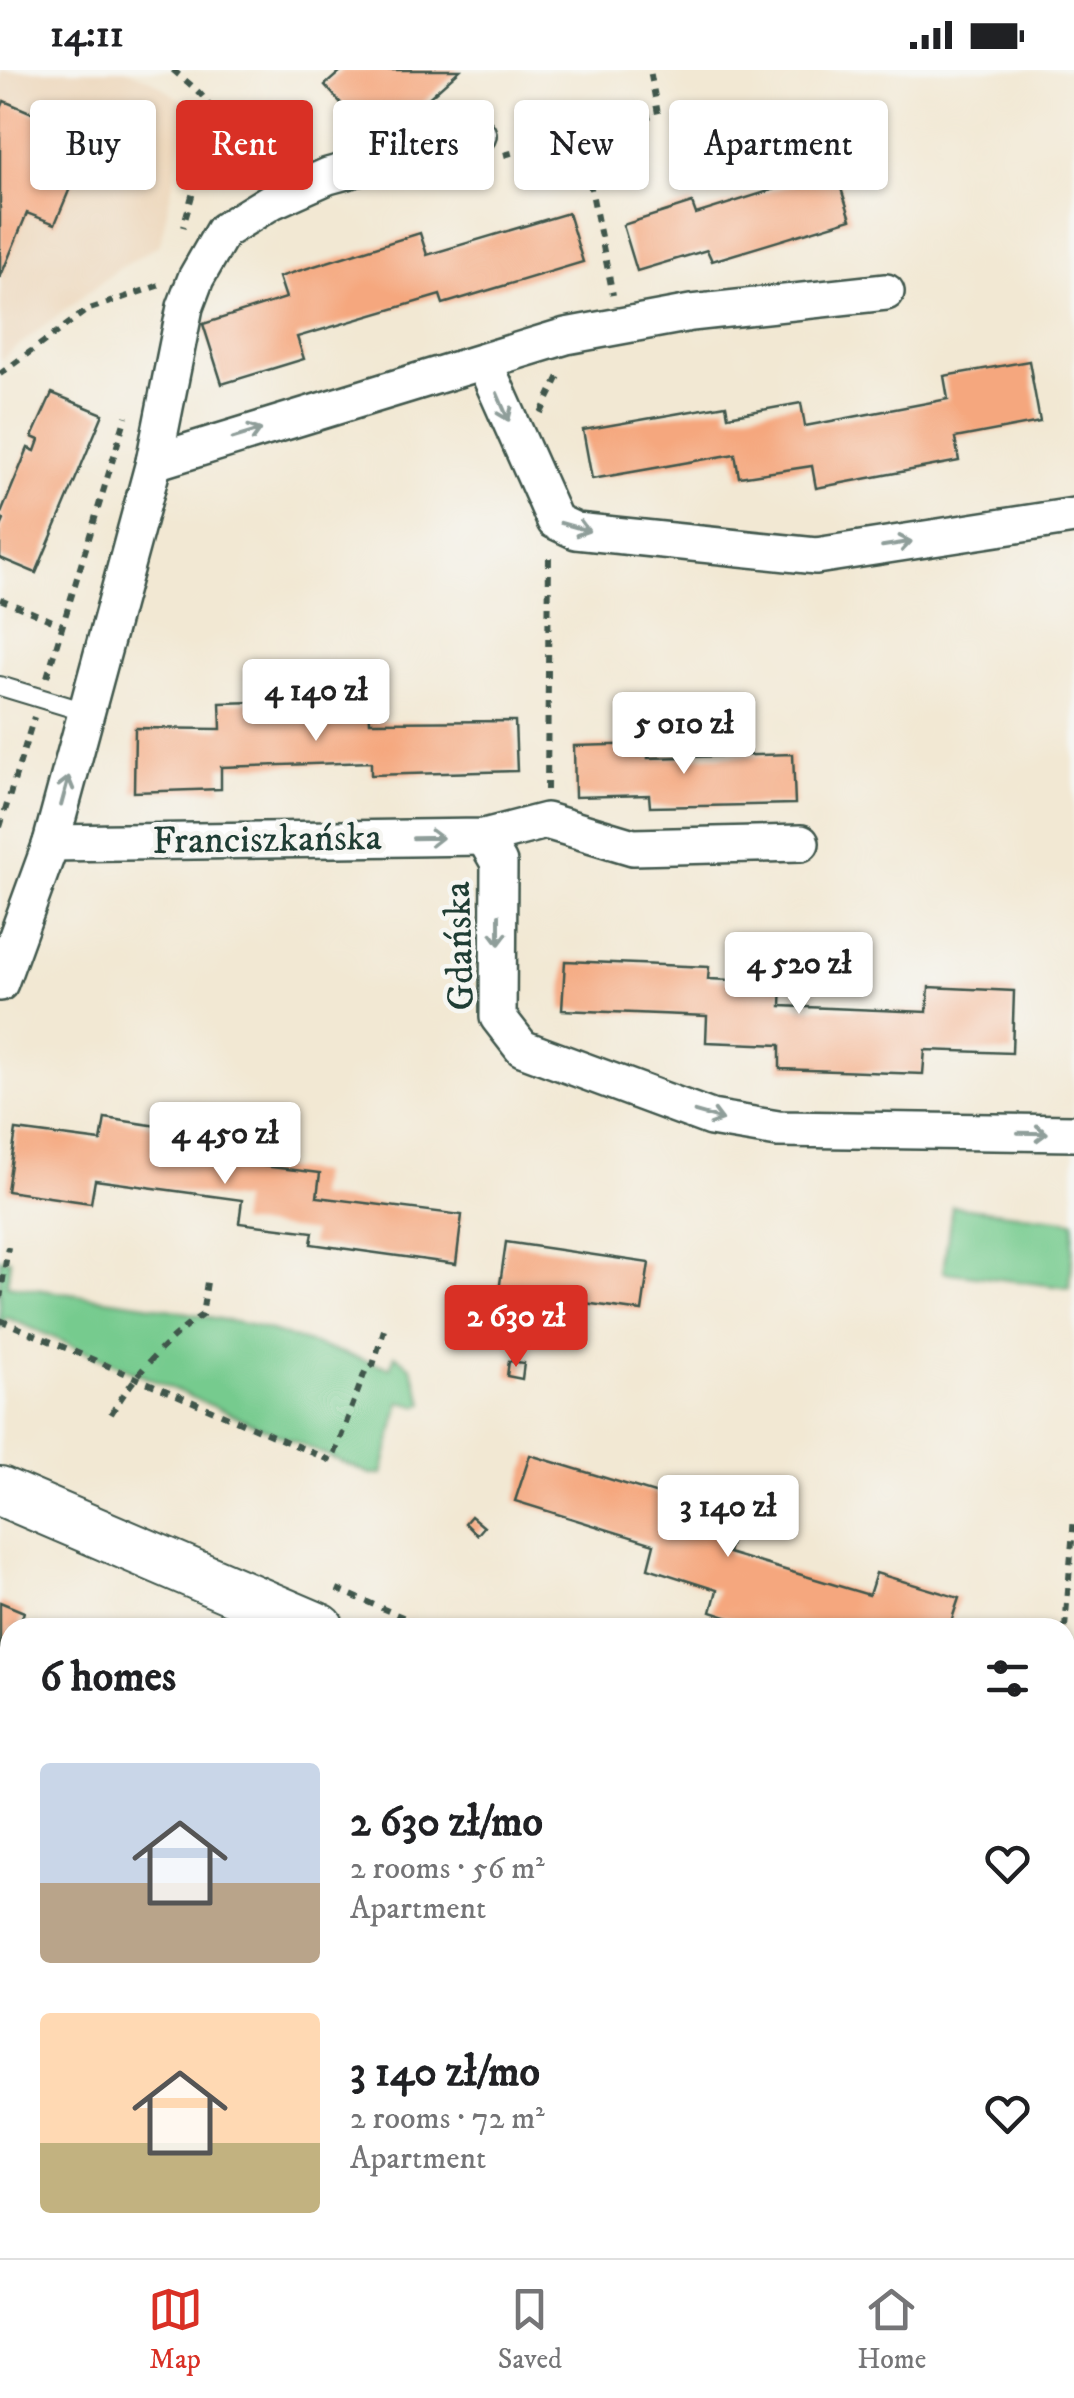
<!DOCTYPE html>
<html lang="en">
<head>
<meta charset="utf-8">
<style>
  :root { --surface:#fff; --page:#f6f6f6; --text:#202124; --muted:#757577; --line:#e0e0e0; --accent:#d93025 }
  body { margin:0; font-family:"IM FELL DW Pica",serif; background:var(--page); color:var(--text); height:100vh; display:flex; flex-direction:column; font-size:38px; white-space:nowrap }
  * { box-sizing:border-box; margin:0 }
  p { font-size:32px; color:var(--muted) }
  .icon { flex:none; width:55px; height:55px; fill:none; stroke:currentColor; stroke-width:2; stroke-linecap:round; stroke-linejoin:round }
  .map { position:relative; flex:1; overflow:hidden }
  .sheet { position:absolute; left:0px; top:1548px; width:1075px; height:642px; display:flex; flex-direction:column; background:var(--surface); border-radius:30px 30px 0 0; box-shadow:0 2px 8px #0004 }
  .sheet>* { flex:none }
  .banner { position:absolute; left:30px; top:30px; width:1015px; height:90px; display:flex; gap:20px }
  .price { position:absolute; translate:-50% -85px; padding:0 22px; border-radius:10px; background:#fff; color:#222; font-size:32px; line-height:65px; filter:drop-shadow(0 2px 5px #0008) }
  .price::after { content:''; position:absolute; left:50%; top:60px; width:30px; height:22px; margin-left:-15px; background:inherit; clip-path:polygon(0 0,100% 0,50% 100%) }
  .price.on { background:var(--accent); color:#fff }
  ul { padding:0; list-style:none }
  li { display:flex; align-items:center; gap:30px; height:250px; padding:0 40px }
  li span { display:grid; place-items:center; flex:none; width:280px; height:200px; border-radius:10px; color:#555 }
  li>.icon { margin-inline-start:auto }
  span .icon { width:120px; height:120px; fill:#fffc; stroke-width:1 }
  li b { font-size:42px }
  h2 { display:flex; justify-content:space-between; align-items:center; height:120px; padding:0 40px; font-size:42px }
  .tag { padding:0 35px; border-radius:10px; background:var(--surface); box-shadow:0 2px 8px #0004; font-size:35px; line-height:90px }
  .tag.on { background:var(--accent); color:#fff }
  .status { display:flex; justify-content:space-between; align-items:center; height:70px; padding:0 50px; background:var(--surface); direction:ltr }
  .status svg { height:28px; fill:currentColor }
  .dock { display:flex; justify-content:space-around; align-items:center; height:140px; border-top:2px solid var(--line); background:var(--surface); font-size:28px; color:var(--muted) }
  .dock a { display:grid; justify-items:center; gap:5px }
  .dock .on { color:var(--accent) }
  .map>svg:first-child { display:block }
  .built { fill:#edd7bb }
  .industrial { fill:#ccc2b9 }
  .green { fill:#76cb8e; stroke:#4a8461; stroke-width:2.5 }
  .forest { fill:#60af79; stroke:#407656; stroke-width:2.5 }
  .building { fill:#f5a77e }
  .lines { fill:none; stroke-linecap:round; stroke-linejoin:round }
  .lane-casing { stroke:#3f574c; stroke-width:22 }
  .street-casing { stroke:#3f574c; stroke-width:40 }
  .secondary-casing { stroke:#3f574c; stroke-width:52 }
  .path { stroke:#3f574c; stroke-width:6; stroke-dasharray:8 8; stroke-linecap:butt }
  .lane { stroke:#fff; stroke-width:18 }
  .street { stroke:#fff; stroke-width:35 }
  .secondary { stroke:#fff; stroke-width:48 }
  .oneway { stroke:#8f9e9a }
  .labels { text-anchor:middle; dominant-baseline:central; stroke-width:9; stroke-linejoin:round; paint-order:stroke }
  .street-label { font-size:38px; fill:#1f3d34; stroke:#f6f6f2 }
</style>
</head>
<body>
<div class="status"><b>14:11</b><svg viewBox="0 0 49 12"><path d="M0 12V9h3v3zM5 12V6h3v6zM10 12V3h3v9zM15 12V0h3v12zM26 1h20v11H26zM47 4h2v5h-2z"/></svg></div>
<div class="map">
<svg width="1074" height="2188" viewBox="0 0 1074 2188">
  <rect width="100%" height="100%" fill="#f6f6f2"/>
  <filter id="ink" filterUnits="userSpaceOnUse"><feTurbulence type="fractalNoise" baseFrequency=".01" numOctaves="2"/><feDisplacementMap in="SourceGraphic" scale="20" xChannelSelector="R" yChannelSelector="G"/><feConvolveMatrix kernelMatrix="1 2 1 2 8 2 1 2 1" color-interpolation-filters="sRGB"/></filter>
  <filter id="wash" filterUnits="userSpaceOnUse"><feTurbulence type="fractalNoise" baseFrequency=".0048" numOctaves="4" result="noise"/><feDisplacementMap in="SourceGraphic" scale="40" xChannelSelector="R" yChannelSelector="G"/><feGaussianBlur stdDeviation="2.25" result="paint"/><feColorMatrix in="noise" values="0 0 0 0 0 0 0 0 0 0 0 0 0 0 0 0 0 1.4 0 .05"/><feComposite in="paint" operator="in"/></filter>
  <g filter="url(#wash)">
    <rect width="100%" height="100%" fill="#f2e8d3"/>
    <polygon class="built" points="0,0 126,0 150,9 189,35 160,174 117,200 0,290"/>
    <polygon class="industrial" points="256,2180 888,2180 884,2188 274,2188"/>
    <g class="green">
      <polygon points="952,1136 1074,1151 1070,1218 943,1202"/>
      <polygon points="0,1188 10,1190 7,1215 147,1235 255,1256 390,1298 395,1285 411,1297 424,1333 419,1336 400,1332 382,1404 370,1404 6,1247 0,1259"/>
      <polygon points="1065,1911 1074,1920 1074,2007 1065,2025"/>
      <polygon points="1074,2036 1074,2188 992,2188 996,2180 1065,2180 1065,2053"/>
      <polygon points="888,2180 979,2180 975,2188 884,2188"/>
    </g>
    <polygon class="forest" points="10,1841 10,2180 195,2180 191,2188 0,2188 0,1842"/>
    <g id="blocks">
      <g class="building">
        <polygon points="342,0 460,0 377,74 325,15"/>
        <polygon points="4,31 91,68 55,154 27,143 0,208 0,41"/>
        <polygon points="835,100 851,149 712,191 707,180 637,201 623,155 692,133 696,144"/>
        <polygon points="568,143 583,192 443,234 440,225 297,267 304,289 222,314 203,254 286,228 279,207 420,163 427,185"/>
        <polygon points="1029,291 1040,352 955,368 959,391 816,418 812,396 739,407 735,384 592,409 583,360 726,335 728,346 801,333 805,356 948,329 944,306"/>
        <polygon points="52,323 103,344 36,503 0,488 0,459 4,450 0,446 28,378 35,381 39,370 32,367"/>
        <polygon points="344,630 369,630 370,652 515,651 517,701 371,705 371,692 221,697 221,719 134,722 135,658 221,659 220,633"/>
        <polygon points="649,674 648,688 793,684 795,734 650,737 649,725 575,727 574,676"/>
        <polygon points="565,891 709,897 708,909 782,912 781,936 927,942 929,917 1014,921 1012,983 925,980 923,1004 780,999 780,975 706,972 707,946 562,940"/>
        <polygon points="105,1048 249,1070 246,1094 320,1103 317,1127 462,1145 456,1194 311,1174 313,1162 239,1153 242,1130 95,1110 91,1133 7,1121 16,1060 101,1071"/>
        <polygon points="506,1172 649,1193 642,1241 499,1221"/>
        <polygon points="509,1291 524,1293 522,1309 507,1306"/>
        <polygon points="530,1385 668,1427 664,1439 735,1460 728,1483 869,1525 876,1503 959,1528 949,1558 761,1558 711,1542 717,1520 648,1498 654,1474 515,1431"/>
        <polygon points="471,1446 484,1457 477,1465 465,1453"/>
        <polygon points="0,1532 24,1542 18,1558 10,1558 10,1575 0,1598"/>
        <polygon points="255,2180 350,2180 369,2188 274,2188"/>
        <polygon points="501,2180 572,2180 568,2188 498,2188"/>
        <polygon points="618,2180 689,2180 685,2188 614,2188"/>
        <polygon points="734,2180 805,2180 802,2188 731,2188"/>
        <polygon points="851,2180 888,2180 884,2188 848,2188"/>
      </g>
    </g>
  </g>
  <g filter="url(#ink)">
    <use href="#blocks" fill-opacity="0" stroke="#3f574c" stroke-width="2.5"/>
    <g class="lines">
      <defs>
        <g id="lane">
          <polyline points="0,616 86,642"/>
          <polyline points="0,1765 10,1771"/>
          <polyline points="420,2180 438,2188"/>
          <polyline points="486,2188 489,2180"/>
          <polyline points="595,2188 599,2180"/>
          <polyline points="713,2188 716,2180"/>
          <polyline points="831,2188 834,2180"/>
        </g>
        <g id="street">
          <polyline points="484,292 555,451 576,461 816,486 1074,446"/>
          <polyline points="154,392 566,266 691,243 886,222"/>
          <polyline points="484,767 499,793 498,947 522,978 711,1048 778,1059 1074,1063"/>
          <polyline points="51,773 484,767 546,751 633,777 801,773"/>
          <polyline points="0,913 51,773 154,392 185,237 196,208 223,161 272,131 328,106 478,65"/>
        </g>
        <g id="secondary">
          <polyline points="0,1421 320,1558"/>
          <polyline points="1065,1872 1074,1878"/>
        </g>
      </defs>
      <use href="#lane" class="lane-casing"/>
      <use href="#street" class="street-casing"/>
      <use href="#secondary" class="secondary-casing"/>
      <g class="path">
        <path d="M173,0C189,14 210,27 214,49L183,157"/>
        <polyline points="580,65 613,225"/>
        <polyline points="504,85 658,44 650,0"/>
        <polyline points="0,304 87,240 160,215"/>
        <polyline points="541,343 562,300"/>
        <polyline points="0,529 62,555"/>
        <polyline points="47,607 126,346"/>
        <polyline points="547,720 549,483"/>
        <polyline points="0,757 34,647"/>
        <polyline points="0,1229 8,1177"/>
        <polyline points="0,1250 332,1391 366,1299 373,1295 384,1260"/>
        <path d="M111,1344C135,1305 164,1271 202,1245L207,1212"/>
        <polyline points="337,1519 428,1558"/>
        <polyline points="1065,1558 1074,1447"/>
        <polyline points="1065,1808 1074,1806"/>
        <polyline points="986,2188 991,2180"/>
      </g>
      <use href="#lane" class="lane"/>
      <use href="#street" class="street"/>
      <use href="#secondary" class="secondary"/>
    </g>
    <defs><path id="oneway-shaft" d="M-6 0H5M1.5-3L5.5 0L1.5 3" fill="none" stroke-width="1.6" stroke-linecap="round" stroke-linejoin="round" transform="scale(2.5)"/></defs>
    <g class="oneway">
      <use href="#oneway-shaft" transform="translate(503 337) rotate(67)"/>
      <use href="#oneway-shaft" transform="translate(247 364) rotate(-17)"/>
      <use href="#oneway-shaft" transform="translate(575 457) rotate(16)"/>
      <use href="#oneway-shaft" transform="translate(897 474) rotate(-9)"/>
      <use href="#oneway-shaft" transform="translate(65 721) rotate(-75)"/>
      <use href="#oneway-shaft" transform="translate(428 768) rotate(-1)"/>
      <use href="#oneway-shaft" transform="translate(499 860) rotate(90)"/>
      <use href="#oneway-shaft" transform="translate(709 1046) rotate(16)"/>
      <use href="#oneway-shaft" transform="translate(1033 1063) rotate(1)"/>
    </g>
  </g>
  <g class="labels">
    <g class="street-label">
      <text transform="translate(267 770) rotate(-1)">Franciszkańska</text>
      <text transform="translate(460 876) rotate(-92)">Gdańska</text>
    </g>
  </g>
</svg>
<b class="price" style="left:316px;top:674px">4 140 zł</b>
<b class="price" style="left:684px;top:707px">5 010 zł</b>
<b class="price" style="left:799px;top:947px">4 520 zł</b>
<b class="price" style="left:225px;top:1117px">4 450 zł</b>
<b class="price on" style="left:516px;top:1300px">2 630 zł</b>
<b class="price" style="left:728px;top:1490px">3 140 zł</b>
<div class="banner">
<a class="tag">Buy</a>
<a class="tag on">Rent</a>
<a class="tag">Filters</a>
<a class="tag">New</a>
<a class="tag">Apartment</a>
</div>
<section class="sheet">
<h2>6 homes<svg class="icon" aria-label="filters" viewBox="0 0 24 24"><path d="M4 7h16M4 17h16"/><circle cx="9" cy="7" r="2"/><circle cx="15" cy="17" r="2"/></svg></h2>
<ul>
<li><span style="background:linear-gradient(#c9d6e8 60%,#b9a48a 0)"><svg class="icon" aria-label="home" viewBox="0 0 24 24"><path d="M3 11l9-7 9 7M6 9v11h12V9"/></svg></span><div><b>2 630 zł/mo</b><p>2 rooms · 56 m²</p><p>Apartment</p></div><svg class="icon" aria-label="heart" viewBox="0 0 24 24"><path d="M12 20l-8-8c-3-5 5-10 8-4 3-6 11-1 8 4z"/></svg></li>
<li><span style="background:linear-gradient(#ffd9b3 65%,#c2b280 0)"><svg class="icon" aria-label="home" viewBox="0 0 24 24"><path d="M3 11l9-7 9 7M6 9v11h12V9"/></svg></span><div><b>3 140 zł/mo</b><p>2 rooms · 72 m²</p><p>Apartment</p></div><svg class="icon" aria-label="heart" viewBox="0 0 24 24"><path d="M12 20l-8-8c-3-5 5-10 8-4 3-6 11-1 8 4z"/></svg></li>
</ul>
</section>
</div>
<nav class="dock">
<a class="on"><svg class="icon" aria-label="map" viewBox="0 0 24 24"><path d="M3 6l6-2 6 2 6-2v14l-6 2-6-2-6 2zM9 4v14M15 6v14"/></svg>Map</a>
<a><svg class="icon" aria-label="saved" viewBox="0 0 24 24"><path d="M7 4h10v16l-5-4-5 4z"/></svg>Saved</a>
<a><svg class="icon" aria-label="home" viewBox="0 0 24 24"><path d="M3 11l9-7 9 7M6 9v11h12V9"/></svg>Home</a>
</nav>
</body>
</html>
